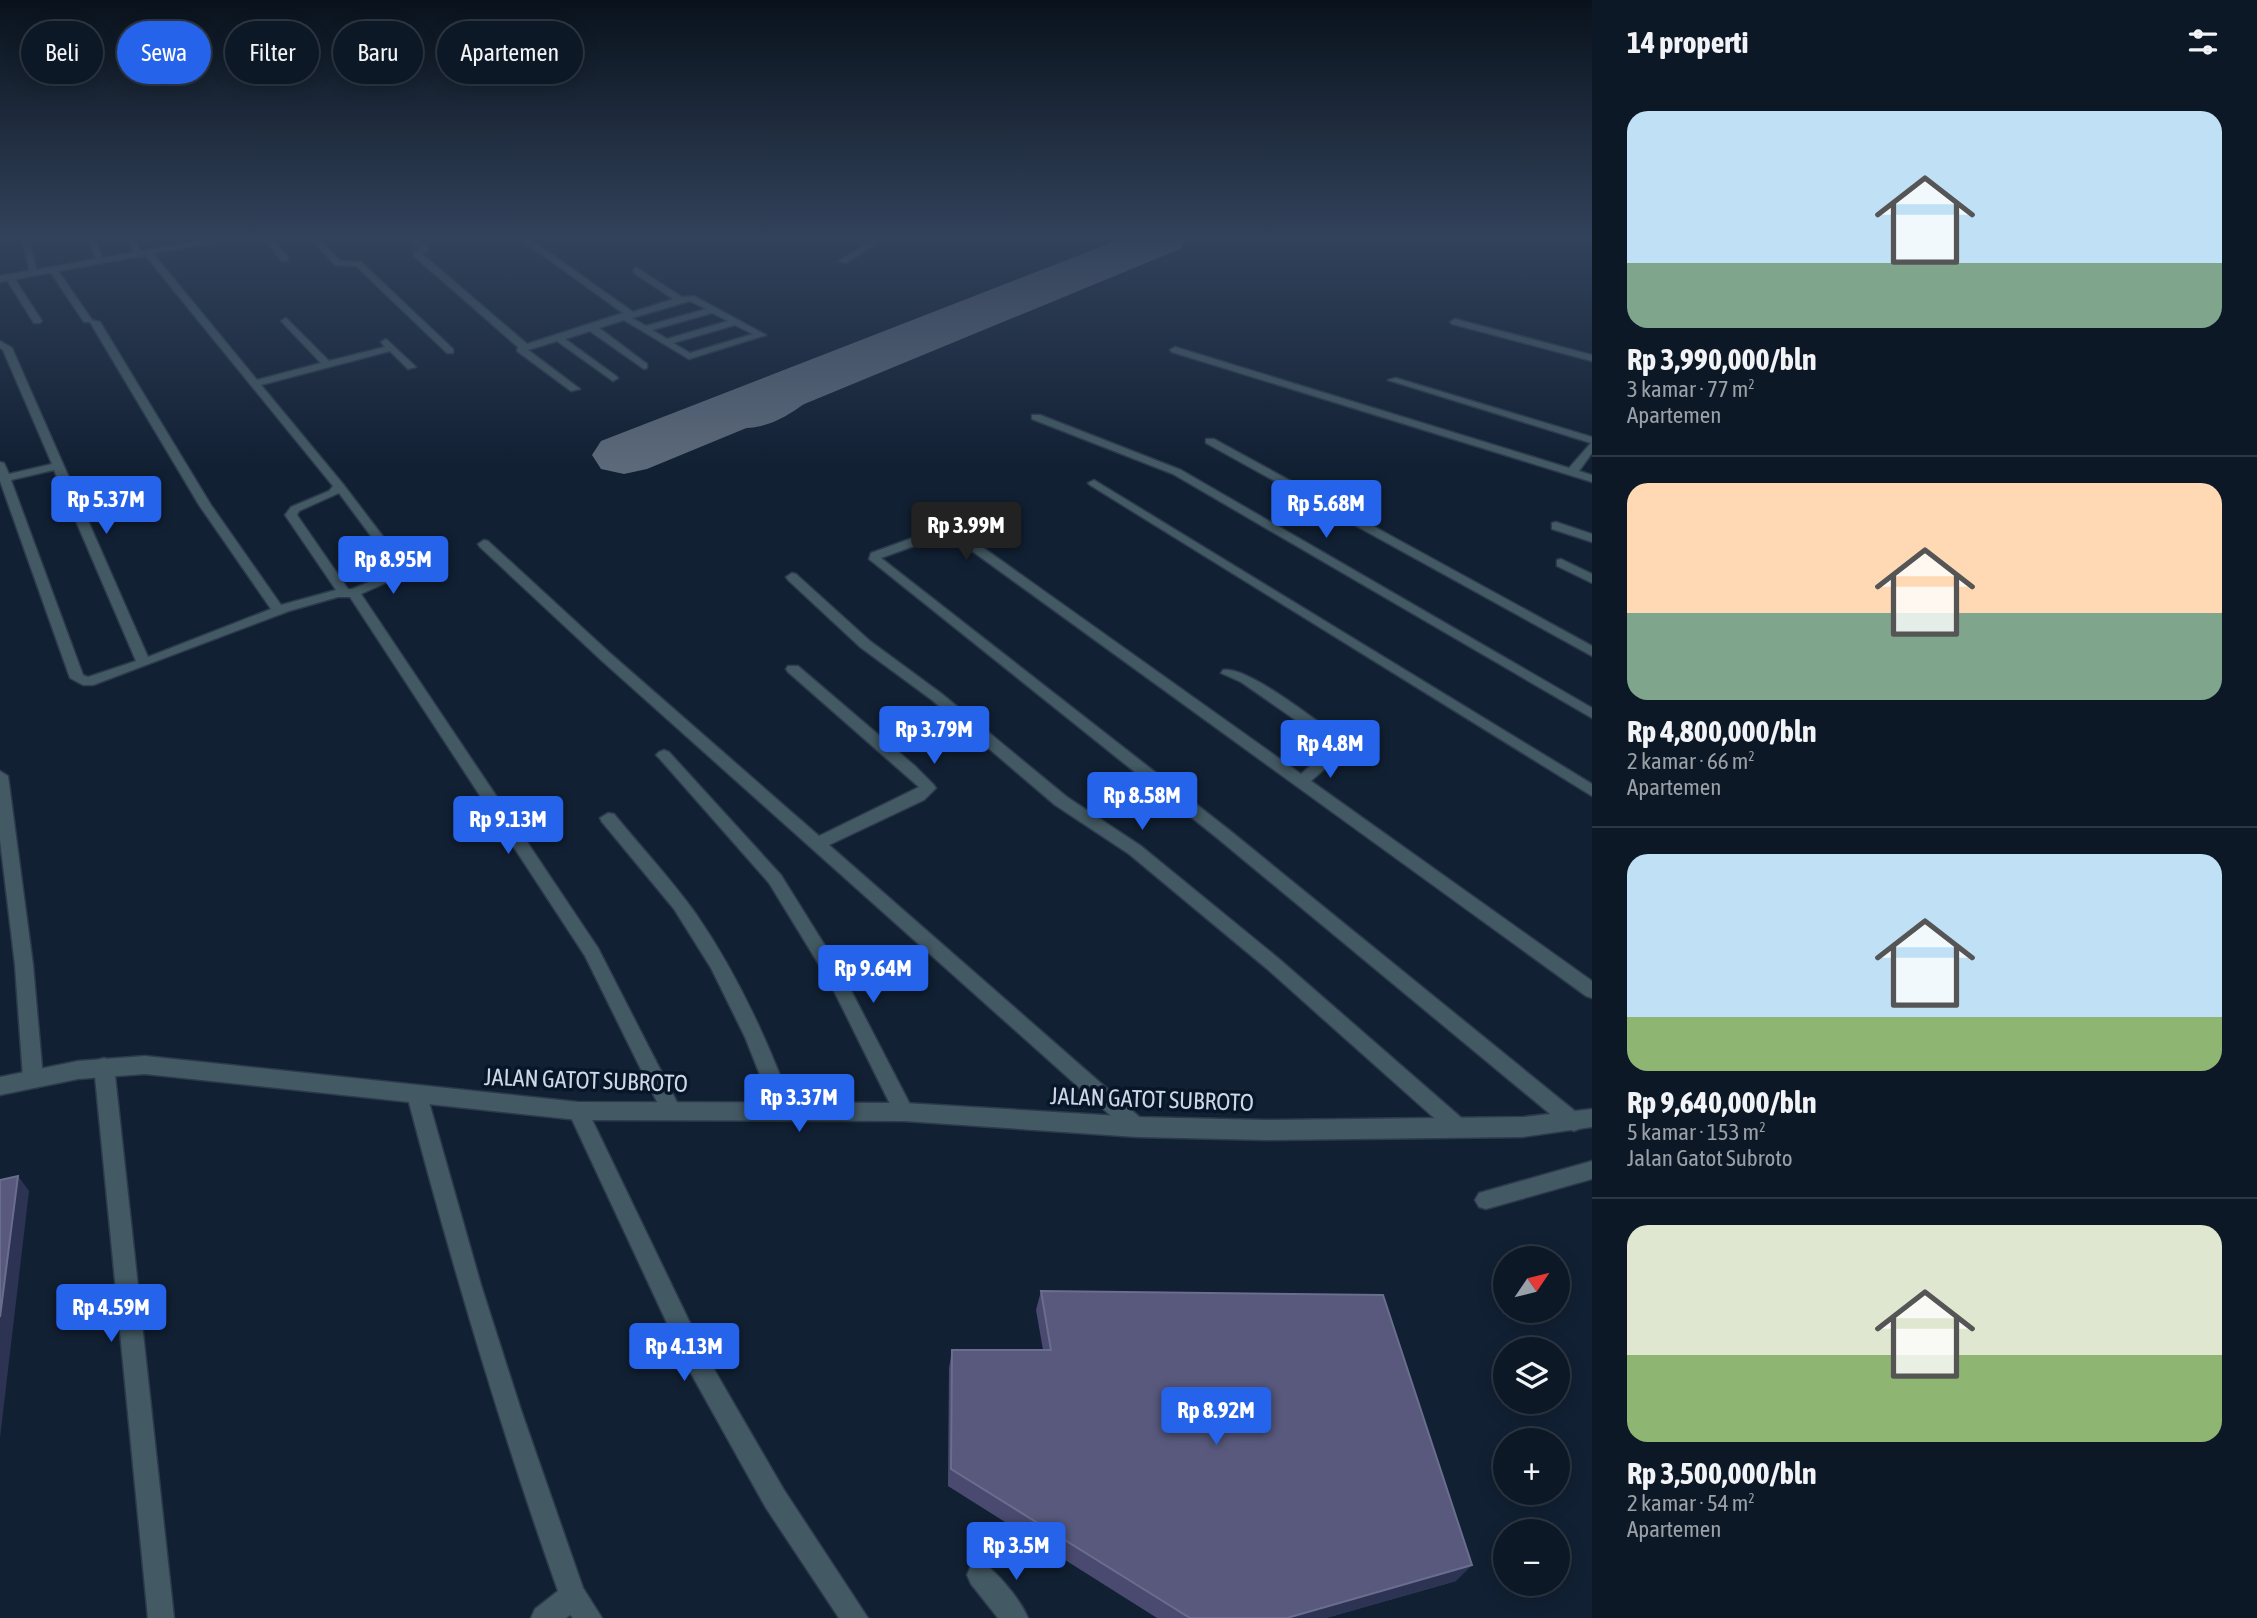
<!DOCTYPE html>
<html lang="id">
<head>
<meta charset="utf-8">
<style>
  :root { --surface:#0d1826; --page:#1b2532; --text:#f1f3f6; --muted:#9aa0a7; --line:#2d3743; --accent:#2563eb }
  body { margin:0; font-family:"Asap Condensed",sans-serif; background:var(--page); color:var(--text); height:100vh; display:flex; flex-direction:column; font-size:26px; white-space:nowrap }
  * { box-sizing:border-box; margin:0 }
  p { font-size:23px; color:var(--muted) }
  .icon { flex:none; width:38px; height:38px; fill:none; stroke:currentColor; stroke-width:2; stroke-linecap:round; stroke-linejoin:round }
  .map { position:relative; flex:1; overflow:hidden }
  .drawer { display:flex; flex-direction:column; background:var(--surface); width:665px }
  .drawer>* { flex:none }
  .banner { position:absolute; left:21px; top:21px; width:665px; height:63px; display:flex; gap:14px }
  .needle { width:46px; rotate:55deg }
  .buttons { position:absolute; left:1493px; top:1246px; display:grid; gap:14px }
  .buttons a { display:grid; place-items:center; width:77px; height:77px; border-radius:50%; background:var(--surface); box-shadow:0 4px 18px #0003,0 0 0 2px var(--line); font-size:35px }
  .price { position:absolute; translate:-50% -60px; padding:0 16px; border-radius:7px; background:var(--accent); color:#fff; font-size:23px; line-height:46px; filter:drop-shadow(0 2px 4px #0008) }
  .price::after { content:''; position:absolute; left:50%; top:42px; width:21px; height:16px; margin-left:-10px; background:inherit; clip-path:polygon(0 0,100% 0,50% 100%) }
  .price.selected { background:#222; color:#fff }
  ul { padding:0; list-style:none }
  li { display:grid; align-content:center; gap:14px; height:371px; padding:0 35px }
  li+li { border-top:2px solid var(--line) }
  li span { display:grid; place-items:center; height:217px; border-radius:21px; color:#555 }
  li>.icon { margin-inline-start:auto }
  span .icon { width:126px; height:126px; fill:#fffc; stroke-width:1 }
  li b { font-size:30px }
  h2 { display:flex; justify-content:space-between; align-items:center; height:84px; padding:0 35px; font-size:30px }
  .tag { padding:0 24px; border-radius:32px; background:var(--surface); box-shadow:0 4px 18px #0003,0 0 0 2px var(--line); font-size:24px; line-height:63px }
  .tag.selected { background:var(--accent); color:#fff }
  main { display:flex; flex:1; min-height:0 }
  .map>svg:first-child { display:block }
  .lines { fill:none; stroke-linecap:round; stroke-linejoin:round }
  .taxiway { fill:#5c697a; fill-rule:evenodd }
  .runway { fill:#5c697a; fill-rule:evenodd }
  .minor-casing { stroke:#2b3a4c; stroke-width:3 }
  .tertiary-casing { stroke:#2b3a4c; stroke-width:3 }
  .minor { fill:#435963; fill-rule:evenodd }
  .tertiary { fill:#435963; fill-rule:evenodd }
  .wall { fill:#4a4a70 }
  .shaded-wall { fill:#2d3352 }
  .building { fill:#58597c; stroke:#6a6d8d; stroke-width:2 }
  .labels { text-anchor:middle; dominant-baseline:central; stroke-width:7; stroke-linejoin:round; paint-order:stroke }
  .near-street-label { font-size:24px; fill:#cdd7e5; stroke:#081629 }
</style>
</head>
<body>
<main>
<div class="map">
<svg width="1592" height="1618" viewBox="0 0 1592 1618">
  <rect width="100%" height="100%" fill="#112033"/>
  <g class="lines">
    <path class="taxiway" d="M829,366L837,368L840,373L837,378C792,413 768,440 707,423L704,418L707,413C724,409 739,420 756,414C783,403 802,373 829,366Z"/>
    <polygon class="runway" points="1121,239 1187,239 1180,249 647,469 624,474 601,469 592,455 601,441"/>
    <defs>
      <g id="minor">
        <polygon points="22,239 30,239 37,275 30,273"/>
        <polygon points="88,239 96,239 104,263 97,261"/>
        <polygon points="127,239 135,239 142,257 136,257"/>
        <polygon points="264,239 273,239 288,257 288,261 282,261"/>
        <polygon points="311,239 320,239 340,261 361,262 453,349 453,353 447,353 356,266 335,265"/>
        <path d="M410,239H419L428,247V251L422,254L527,344L623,313L520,239H530L633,312L673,299L634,273V269L637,268L682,297L694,296L766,335L689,359L624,320L599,328L647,364V368L644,369L590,331L565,339L616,376L618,378L613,381L557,341L528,350L580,389L571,391L517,351L518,347L414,256V252L420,249ZM690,301L706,309L646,326L632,318ZM712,313L728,321L667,339L652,330ZM735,325L753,334L690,353L673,343Z"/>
        <polygon points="874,239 884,239 846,263 839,261"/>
        <path d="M145,251H151L257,380L321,363L283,323L281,321L286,318L329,361L385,347L381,342L386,339L416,367L408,369L390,351L261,385L343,484L410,572L361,594L598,948L681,1110L678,1116L671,1118L664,1116L585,956L350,597H338L289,611L93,685H83L70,678L0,481V462L4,463L9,474L52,464L3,350L0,348V341L12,348L148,657L271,609L199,505L90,322L92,320L100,322L211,505L281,605L336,590L285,515L291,507L329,491L333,486L145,255ZM54,470L136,661L88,677L83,675L11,480ZM339,493L397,571L352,589H348L297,515L299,511Z"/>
        <polygon points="50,268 56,268 92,320 90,322 84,322 49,270"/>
        <polygon points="6,275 12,275 42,321 40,323 34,323 5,277"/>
        <polygon points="1455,319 1592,355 1592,361 1452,324 1450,322"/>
        <polygon points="1175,347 1569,468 1591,443 1388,380 1396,378 1592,437 1592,453 1579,471 1592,475 1592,482 1172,352 1170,350"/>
        <polygon points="1032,415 1040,415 1181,470 1592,708 1592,718 1173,474 1032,419"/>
        <polygon points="1206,439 1214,439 1592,646 1592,656 1206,443"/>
        <polygon points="1094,480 1592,784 1592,796 1090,485 1088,483"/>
        <polygon points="1556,522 1592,534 1592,542 1552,529 1552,523"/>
        <path d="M943,527L957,529L1301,774L1333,746L1241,682L1221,673L1223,670C1248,665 1324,727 1347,743L1349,746L1347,749L1311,781L1592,981V998L1586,996L950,535H944L881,558L1228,829L1581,1116L1584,1122L1581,1128L1574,1131L1567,1128L1216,837L869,559L871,553Z"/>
        <polygon points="484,540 488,541 611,654 819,836 919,787 788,672 786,669 788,666 798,666 915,766 933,784 936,788 924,800 829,845 1144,1121 1147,1127 1144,1133 1137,1136 1130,1133 601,660 480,547 478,544"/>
        <polygon points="1561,559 1592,574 1592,583 1557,566 1557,560"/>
        <polygon points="792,573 796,574 870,641 942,694 1067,797 1141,846 1278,958 1465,1121 1468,1127 1465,1133 1458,1136 1451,1133 1266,968 1129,854 1055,805 932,700 860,647 788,580 786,577"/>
        <polygon points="664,750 669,752 781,875 842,973 914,1112 911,1118 904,1120 897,1118 829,981 769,883 659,758 656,755 659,752"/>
        <polygon points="0,771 8,776 33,965 43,1078 40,1084 33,1086 26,1084 23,1078 15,965 0,840"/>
        <path d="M608,813L614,814C641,847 671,879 696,914C738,975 769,1043 794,1112L791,1118L784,1120L777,1118L745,1037L711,968L674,909L602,822L600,818Z"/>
        <polygon points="104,1058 111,1060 114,1066 174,1618 148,1618 94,1066 97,1060"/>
        <path d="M417,1087L424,1089L427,1095L481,1285L521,1410L583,1588L602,1618H573L570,1615L566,1618H531L535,1609L558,1591C500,1428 451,1262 407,1095L410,1089Z"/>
        <polygon points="578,1103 585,1105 704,1352 784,1490 868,1618 839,1618 766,1508 688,1368 568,1111 571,1105"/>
        <polygon points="1592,1161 1592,1179 1486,1209 1479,1207 1475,1200 1479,1193 1486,1191"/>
        <path d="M980,1562C996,1569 1021,1601 1028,1618H998L971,1584L967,1575L971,1566Z"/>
      </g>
      <g id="tertiary">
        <polygon points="209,239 231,239 0,282 0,276"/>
        <polygon points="145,1056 578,1102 904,1103 1137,1117 1267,1120 1523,1117 1592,1109 1592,1127 1523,1137 1267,1140 1137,1137 904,1121 578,1120 145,1074 78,1079 0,1095 0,1077 78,1061"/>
      </g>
    </defs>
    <use href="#minor" class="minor-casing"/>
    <use href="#tertiary" class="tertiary-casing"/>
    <use href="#minor" class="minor"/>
    <use href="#tertiary" class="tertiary"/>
  </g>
  <polygon class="wall" points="1041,1291 1456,1581 1326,1618 1157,1618 948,1486 949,1368 952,1350 1043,1350 1036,1310"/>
  <g class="shaded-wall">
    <polygon points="18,1176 29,1191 0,1438 0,1317"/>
    <polygon points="1472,1565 1456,1581 1326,1618 1287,1618"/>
  </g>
  <g class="building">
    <polygon points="18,1176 0,1317 0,1180"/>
    <polygon points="1041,1291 1383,1295 1472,1565 1287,1618 1190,1618 951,1469 952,1350 1051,1350"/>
  </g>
  <linearGradient id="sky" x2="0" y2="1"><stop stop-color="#09121c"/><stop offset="0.51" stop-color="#32425b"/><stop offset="1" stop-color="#32425b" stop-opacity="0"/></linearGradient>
  <rect width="1592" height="466" fill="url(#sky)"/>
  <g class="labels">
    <g class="near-street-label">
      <text transform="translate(586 1080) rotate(2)">JALAN GATOT SUBROTO</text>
      <text transform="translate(1152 1099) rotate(2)">JALAN GATOT SUBROTO</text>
    </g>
  </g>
</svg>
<div class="buttons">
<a><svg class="needle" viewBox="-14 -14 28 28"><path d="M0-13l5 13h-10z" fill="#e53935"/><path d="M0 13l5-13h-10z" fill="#9aa0a7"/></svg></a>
<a><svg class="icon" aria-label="layers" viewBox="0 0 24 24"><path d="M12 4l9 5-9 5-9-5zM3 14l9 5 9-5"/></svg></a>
<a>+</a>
<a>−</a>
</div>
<b class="price" style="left:106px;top:536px">Rp 5.37M</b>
<b class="price" style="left:1326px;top:540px">Rp 5.68M</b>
<b class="price selected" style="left:966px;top:562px">Rp 3.99M</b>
<b class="price" style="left:393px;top:596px">Rp 8.95M</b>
<b class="price" style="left:934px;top:766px">Rp 3.79M</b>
<b class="price" style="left:1330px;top:780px">Rp 4.8M</b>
<b class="price" style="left:1142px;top:832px">Rp 8.58M</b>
<b class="price" style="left:508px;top:856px">Rp 9.13M</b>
<b class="price" style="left:873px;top:1005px">Rp 9.64M</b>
<b class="price" style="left:799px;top:1134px">Rp 3.37M</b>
<b class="price" style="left:111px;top:1344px">Rp 4.59M</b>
<b class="price" style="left:684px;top:1383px">Rp 4.13M</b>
<b class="price" style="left:1216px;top:1447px">Rp 8.92M</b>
<b class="price" style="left:1016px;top:1582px">Rp 3.5M</b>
<div class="banner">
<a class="tag">Beli</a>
<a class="tag selected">Sewa</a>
<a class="tag">Filter</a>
<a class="tag">Baru</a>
<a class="tag">Apartemen</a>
</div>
</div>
<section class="drawer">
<h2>14 properti<svg class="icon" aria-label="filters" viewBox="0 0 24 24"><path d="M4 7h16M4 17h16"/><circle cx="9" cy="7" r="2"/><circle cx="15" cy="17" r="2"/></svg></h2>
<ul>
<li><span style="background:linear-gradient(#bfe0f5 70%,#7fa58c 0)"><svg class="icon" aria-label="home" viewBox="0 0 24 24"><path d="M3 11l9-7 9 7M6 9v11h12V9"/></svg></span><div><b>Rp 3,990,000/bln</b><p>3 kamar · 77 m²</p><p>Apartemen</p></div></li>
<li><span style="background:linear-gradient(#ffd9b3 60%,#7fa58c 0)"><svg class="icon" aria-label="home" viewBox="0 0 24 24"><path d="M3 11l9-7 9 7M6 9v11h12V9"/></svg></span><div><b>Rp 4,800,000/bln</b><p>2 kamar · 66 m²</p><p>Apartemen</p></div></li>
<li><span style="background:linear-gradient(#bfe0f5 75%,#8fb573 0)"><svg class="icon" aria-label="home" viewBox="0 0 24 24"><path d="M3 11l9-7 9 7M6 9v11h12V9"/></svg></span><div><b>Rp 9,640,000/bln</b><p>5 kamar · 153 m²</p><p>Jalan Gatot Subroto</p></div></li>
<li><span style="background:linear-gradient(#dfe7d0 60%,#8fb573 0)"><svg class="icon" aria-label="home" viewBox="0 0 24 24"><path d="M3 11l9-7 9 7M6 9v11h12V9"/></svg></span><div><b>Rp 3,500,000/bln</b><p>2 kamar · 54 m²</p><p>Apartemen</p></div></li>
</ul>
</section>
</main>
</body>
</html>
